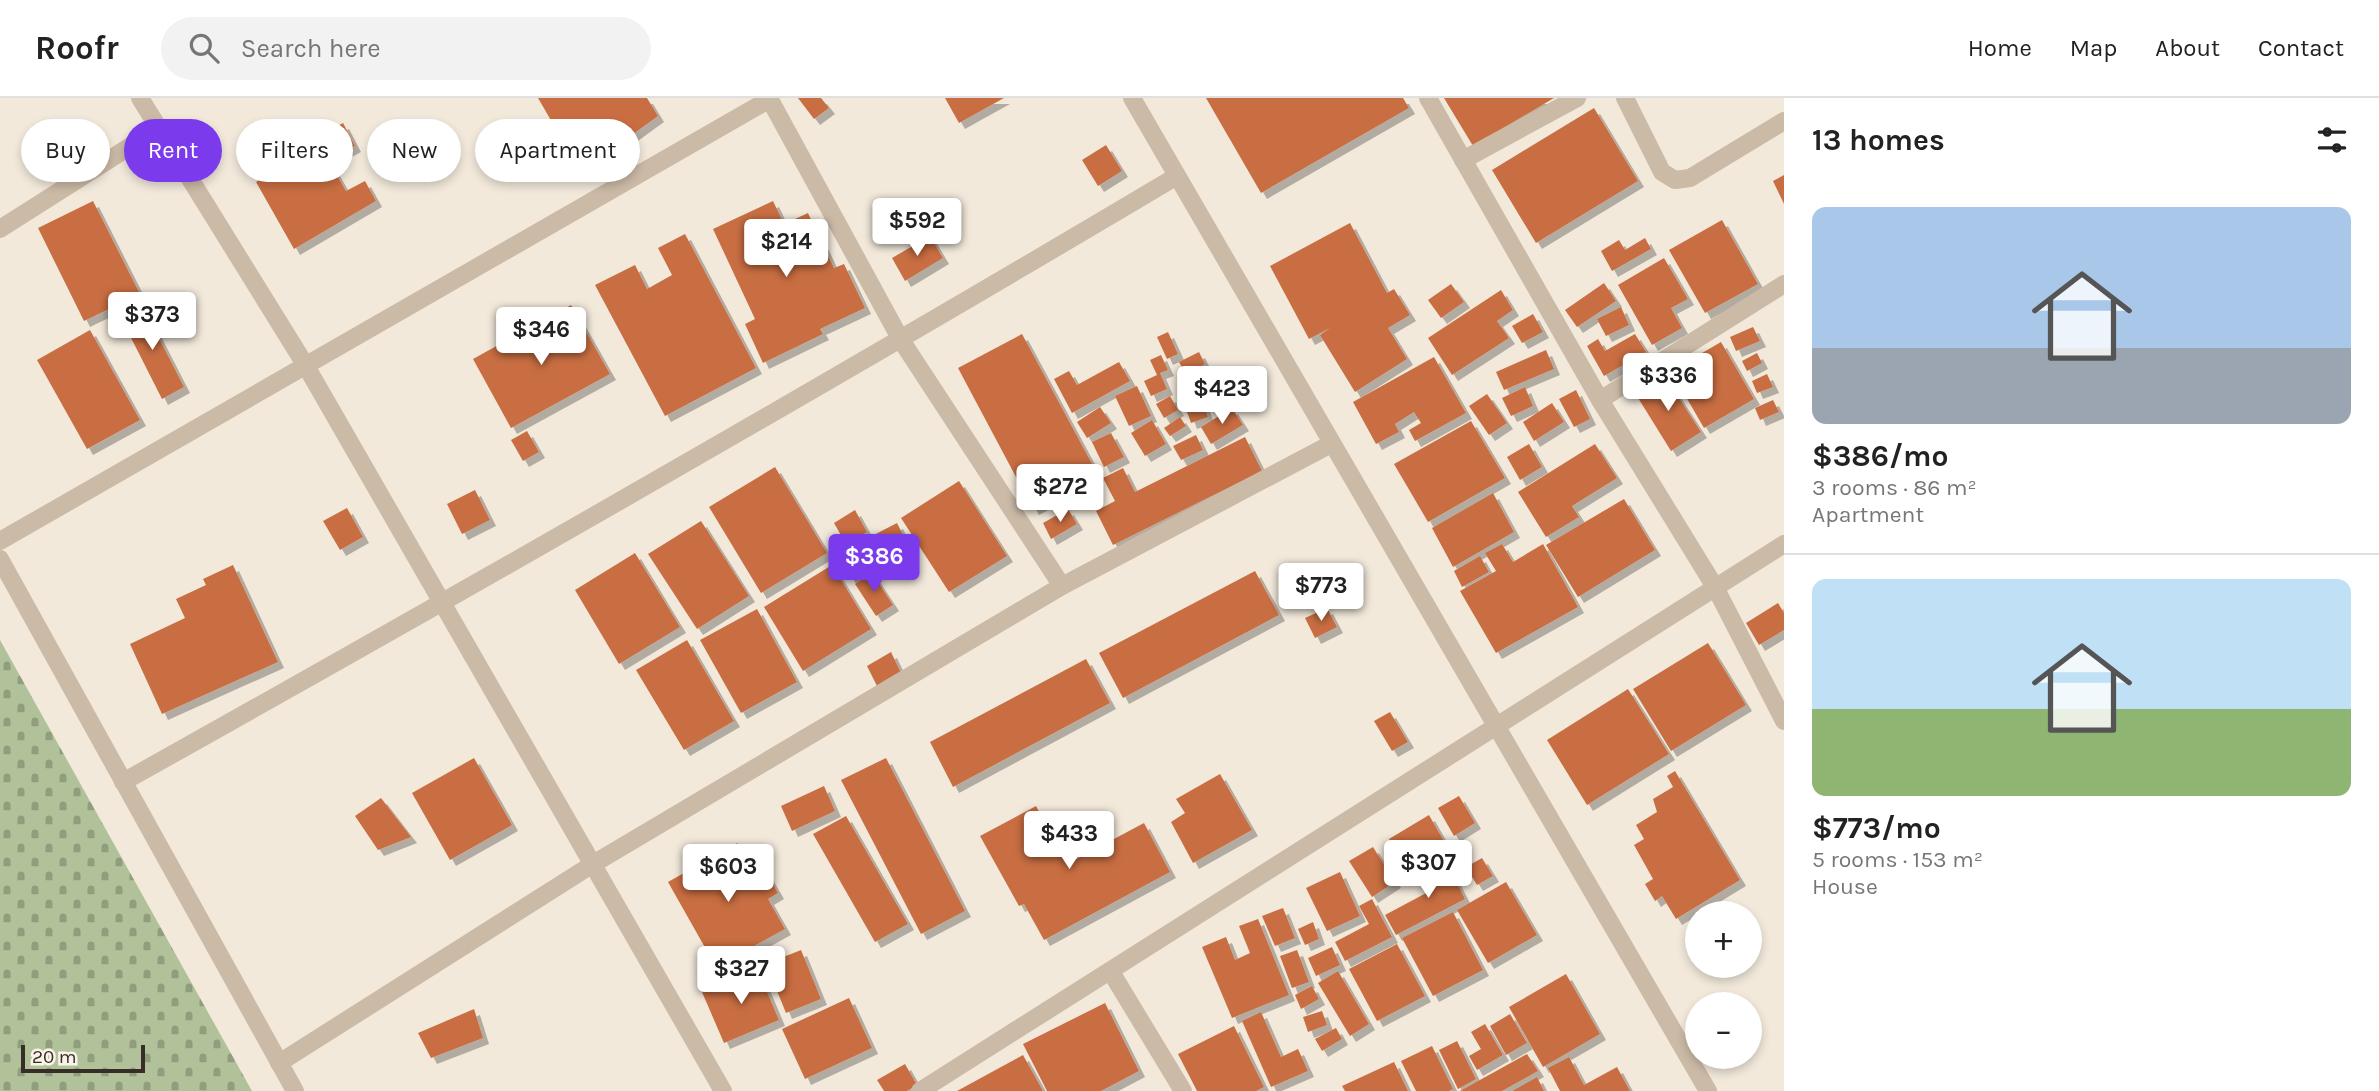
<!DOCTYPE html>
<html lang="en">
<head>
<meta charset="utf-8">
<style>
  :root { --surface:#fff; --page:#f2f2f2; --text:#222; --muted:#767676; --line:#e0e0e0; --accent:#7c3aed }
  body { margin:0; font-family:Karla,sans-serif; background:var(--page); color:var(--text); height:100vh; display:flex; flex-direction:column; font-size:26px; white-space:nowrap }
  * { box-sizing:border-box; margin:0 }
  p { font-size:23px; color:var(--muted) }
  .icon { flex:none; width:38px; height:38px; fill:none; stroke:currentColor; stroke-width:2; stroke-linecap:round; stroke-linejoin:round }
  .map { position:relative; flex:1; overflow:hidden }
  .drawer { display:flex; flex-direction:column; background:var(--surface); width:595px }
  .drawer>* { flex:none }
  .banner { position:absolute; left:21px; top:21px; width:665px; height:63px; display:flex; gap:14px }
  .controls { position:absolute; left:1685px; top:803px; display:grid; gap:14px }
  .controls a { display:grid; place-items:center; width:77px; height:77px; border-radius:50%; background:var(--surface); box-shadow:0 4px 10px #0003; font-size:35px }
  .scale { position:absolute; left:21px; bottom:18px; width:124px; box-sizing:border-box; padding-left:7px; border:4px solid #372d27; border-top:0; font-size:19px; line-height:24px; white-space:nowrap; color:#372d27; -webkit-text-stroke:5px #faf3e7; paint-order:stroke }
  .price { position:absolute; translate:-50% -60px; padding:0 16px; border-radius:7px; background:#fff; color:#222; font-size:23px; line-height:46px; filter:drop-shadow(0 2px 4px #0008) }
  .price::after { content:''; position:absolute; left:50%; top:42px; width:21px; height:16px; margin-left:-10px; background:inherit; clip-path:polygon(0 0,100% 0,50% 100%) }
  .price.selected { background:var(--accent); color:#fff }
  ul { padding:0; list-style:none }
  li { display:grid; align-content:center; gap:14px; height:371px; padding:0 28px }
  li+li { border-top:2px solid var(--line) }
  li span { display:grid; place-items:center; height:217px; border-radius:14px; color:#555 }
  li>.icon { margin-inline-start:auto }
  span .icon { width:126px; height:126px; fill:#fffc; stroke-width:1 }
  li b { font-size:30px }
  h2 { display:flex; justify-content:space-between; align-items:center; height:84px; padding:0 28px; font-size:30px }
  .chip { padding:0 24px; border-radius:32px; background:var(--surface); box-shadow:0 4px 10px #0003; font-size:24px; line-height:63px }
  .chip.selected { background:var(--accent); color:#fff }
  header { display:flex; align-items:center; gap:42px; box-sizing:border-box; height:98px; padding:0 35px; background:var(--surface); border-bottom:2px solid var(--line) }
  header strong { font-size:33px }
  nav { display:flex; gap:38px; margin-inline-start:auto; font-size:24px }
  .search { width:490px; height:63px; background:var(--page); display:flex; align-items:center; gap:18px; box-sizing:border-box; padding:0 24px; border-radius:38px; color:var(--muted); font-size:26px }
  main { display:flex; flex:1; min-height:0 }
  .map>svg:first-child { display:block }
  .cemetery { fill:url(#cemetery-stones) }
  .building { fill:#c96e42; filter:url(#shadow) }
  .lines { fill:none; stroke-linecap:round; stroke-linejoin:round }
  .minor { stroke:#cbbaa6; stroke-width:18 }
</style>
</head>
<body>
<header>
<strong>Roofr</strong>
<div class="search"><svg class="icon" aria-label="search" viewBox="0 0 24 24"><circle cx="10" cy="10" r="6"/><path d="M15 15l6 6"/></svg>Search here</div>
<nav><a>Home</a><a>Map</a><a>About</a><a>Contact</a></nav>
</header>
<main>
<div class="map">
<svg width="1784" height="993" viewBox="0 0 1784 993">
  <defs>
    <pattern id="cemetery-stones" width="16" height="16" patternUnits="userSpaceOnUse" patternTransform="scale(1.75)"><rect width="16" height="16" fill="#b1c29a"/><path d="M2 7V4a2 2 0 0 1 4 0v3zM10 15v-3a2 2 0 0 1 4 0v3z" fill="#919e7e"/></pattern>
    <filter id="shadow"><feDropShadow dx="6" dy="6" stdDeviation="0" flood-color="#0004"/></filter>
  </defs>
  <rect width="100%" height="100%" fill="#f2e9db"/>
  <polygon class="cemetery" points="0,542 252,993 0,993"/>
  <g class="building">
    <polygon points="538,0 647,0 658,18 581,74"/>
    <polygon points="798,0 821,0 829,10 814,21"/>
    <polygon points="945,0 1004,0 959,25"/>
    <polygon points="1206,0 1403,0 1409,10 1261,95"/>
    <polygon points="1444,0 1554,0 1473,48"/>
    <polygon points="1594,10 1638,83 1536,145 1492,72"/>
    <polygon points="343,25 355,48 322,66 310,43"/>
    <polygon points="417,27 436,61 416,72 397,38"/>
    <polygon points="1106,47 1122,73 1098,88 1082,62"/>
    <polygon points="299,59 314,84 334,72 346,93 365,83 376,103 294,151 256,84"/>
    <polygon points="1784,77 1784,106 1773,83"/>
    <polygon points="93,103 140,196 84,223 38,130"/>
    <polygon points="773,103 784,126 808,115 834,170 844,166 865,210 820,231 823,236 763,265 745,226 755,221 713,131"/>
    <polygon points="1722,122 1758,186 1705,215 1669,152"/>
    <polygon points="1350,125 1387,195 1394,191 1410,217 1388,230 1407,261 1355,294 1320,237 1330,230 1309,241 1270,168"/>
    <polygon points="685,136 756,270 665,318 595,187 635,167 647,191 672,177 658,150"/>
    <polygon points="930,138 943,160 905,183 892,160"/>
    <polygon points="1645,140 1651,151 1612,173 1601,153 1619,142 1625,152"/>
    <polygon points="1664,160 1688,201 1671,210 1682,230 1652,247 1618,187"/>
    <polygon points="1604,185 1616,203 1577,229 1565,212"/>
    <polygon points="1451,186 1464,204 1441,220 1428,202"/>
    <polygon points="1501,192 1513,212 1497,223 1509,240 1452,277 1428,240"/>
    <polygon points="142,207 184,289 162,301 120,218"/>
    <polygon points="571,207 610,276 511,330 473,261"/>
    <polygon points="1621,209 1629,227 1606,238 1597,221"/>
    <polygon points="1533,216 1543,234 1522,245 1512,228"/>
    <polygon points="1753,229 1760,243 1736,253 1730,239"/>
    <polygon points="90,232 140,322 87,351 37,262"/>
    <polygon points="1168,234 1178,256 1167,261 1157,239"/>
    <polygon points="1022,236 1098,377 1033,411 958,270"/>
    <polygon points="1635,236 1646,254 1604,278 1587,248 1598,241 1605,253"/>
    <polygon points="1721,244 1754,301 1704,330 1671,273"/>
    <polygon points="1546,252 1554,271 1504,292 1496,274"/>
    <polygon points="1199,254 1205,266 1186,277 1179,264"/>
    <polygon points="1757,255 1762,265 1747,273 1742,263"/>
    <polygon points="1161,257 1168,272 1160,275 1167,291 1151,298 1144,283 1157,277 1150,262"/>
    <polygon points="1434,259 1466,315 1415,343 1409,332 1421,325 1414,314 1395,326 1399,334 1376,346 1353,304"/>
    <polygon points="1119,264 1130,283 1072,315 1054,281 1069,273 1077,287"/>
    <polygon points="1767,276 1773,289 1757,295 1752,283"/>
    <polygon points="1664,277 1701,334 1671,353 1635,295"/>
    <polygon points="1195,283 1208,319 1191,325 1178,289"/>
    <polygon points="1137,288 1151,318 1129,328 1115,298"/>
    <polygon points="1525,289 1533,308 1511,318 1502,300"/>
    <polygon points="1576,292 1590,321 1574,329 1559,301"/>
    <polygon points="1487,296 1507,325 1489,337 1469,308"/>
    <polygon points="1227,297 1231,307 1214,313 1211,302"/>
    <polygon points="1170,298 1178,312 1164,320 1156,306"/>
    <polygon points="1773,302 1779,314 1760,322 1755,310"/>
    <polygon points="1552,305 1564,324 1534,343 1523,324"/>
    <polygon points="1100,309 1111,325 1087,340 1077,324"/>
    <polygon points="1232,310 1243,327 1211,346 1201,329"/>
    <polygon points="1180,319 1186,328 1170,338 1164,330"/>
    <polygon points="1152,322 1166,346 1145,358 1131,335"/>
    <polygon points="1471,323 1505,380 1428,424 1394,366"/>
    <polygon points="527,333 539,354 523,363 511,342"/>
    <polygon points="1111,335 1124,359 1104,369 1092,344"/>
    <polygon points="1196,337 1203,352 1181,362 1173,348"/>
    <polygon points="1245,339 1262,373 1113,447 1096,413 1115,403 1103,380 1123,370 1135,394"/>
    <polygon points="1529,346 1542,369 1520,382 1507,359"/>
    <polygon points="1595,346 1617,380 1572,408 1579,419 1546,439 1518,394"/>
    <polygon points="775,369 827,455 761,495 709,409"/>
    <polygon points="959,383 1007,458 949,494 901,420"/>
    <polygon points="475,392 490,422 462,436 447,406"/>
    <polygon points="1493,395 1514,434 1453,469 1432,430"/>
    <polygon points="1624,401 1655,452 1578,499 1546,447"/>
    <polygon points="347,410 363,439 340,452 323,423"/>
    <polygon points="1068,411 1077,426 1051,441 1043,425"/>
    <polygon points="855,412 867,434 846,446 834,425"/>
    <polygon points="701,423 749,498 697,531 648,456"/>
    <polygon points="897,425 909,449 850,480 837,456"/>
    <polygon points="1502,446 1513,464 1543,446 1578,509 1496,555 1460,493 1496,473 1485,455"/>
    <polygon points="635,455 680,529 619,566 575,492"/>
    <polygon points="1480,458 1489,474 1462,489 1454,473"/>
    <polygon points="233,467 278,564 162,616 130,546 185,520 176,501 206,487 203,481"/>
    <polygon points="832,467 871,531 803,573 764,509"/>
    <polygon points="1255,473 1279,517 1123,600 1099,555"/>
    <polygon points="872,475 893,507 876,518 855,486"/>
    <polygon points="1778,505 1784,515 1784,532 1759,547 1746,525"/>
    <polygon points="1327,510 1337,529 1315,540 1305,520"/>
    <polygon points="757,511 797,584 741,615 700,542"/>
    <polygon points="687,542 734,623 684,652 636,572"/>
    <polygon points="1708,545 1746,607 1671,653 1633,591"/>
    <polygon points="891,554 901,575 877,588 867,568"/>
    <polygon points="1086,561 1110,605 953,689 930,644"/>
    <polygon points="1628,591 1669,656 1587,707 1547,642"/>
    <polygon points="1390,614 1408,644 1392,653 1374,623"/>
    <polygon points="474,660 512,727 450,762 412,695"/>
    <polygon points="886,660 965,813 921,836 841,682"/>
    <polygon points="1675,673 1740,782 1676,821 1662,798 1655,803 1645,786 1653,781 1634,747 1644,741 1636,727 1657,714 1653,701 1673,689 1667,678"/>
    <polygon points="1220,676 1252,732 1193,765 1171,724 1185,715 1176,701"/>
    <polygon points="824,688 835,713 792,733 781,708"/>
    <polygon points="1459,698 1475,725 1454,738 1438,710"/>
    <polygon points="381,700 411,739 378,752 355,718"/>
    <polygon points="1036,708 1067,766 1144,725 1170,774 1044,842 1024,806 1019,808 980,738"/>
    <polygon points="1429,717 1449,752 1408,775 1389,741"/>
    <polygon points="846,718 908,826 875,844 813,736"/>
    <polygon points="737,745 754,777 764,771 778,795 768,801 785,831 716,869 668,784"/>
    <polygon points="1373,749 1395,784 1372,799 1349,763"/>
    <polygon points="1482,760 1493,778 1477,787 1466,769"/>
    <polygon points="1446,764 1465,801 1396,837 1385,817 1430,793 1422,776"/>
    <polygon points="1340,774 1360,818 1327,833 1306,790"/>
    <polygon points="1506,784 1537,837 1488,865 1457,812"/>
    <polygon points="1372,801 1392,839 1345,863 1335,844 1369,826 1359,808"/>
    <polygon points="1283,810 1295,840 1275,848 1262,818"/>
    <polygon points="1453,814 1483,872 1433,898 1402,840"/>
    <polygon points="1258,821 1289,897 1232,920 1202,849 1226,839 1235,862 1250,855 1239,828"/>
    <polygon points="1313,824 1319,841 1305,847 1298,831"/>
    <polygon points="1397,846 1425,898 1377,923 1349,871"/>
    <polygon points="1332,849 1340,867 1316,878 1308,860"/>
    <polygon points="801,852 821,901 786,915 766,866"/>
    <polygon points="1297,852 1309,884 1292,890 1280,858"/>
    <polygon points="757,870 779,922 724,945 702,894"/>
    <polygon points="1338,873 1369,926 1350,938 1318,885"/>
    <polygon points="1566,876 1600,936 1543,969 1509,909"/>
    <polygon points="1312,888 1319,901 1301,911 1295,897"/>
    <polygon points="849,900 872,950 805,981 782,931"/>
    <polygon points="1105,905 1139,973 1101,993 1047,993 1023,946"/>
    <polygon points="474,911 483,940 431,960 418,935"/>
    <polygon points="1322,913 1327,927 1308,934 1303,919"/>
    <polygon points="1261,914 1281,959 1298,951 1308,973 1271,989 1242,923"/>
    <polygon points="1510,916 1527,945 1506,957 1490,928"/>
    <polygon points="1485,926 1503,957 1477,972 1469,958 1481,951 1471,934"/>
    <polygon points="1234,928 1264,989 1256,993 1197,993 1178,956"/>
    <polygon points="1336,930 1342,941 1322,953 1315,941"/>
    <polygon points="1457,943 1476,981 1458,991 1439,952"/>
    <polygon points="1432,948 1453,991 1449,993 1416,993 1401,963"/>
    <polygon points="1527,956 1538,973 1502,993 1460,993"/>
    <polygon points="1023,957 1043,993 957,993"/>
    <polygon points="1569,959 1584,987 1617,969 1630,993 1560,993 1548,970"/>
    <polygon points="1394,964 1408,993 1345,993 1342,988"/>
    <polygon points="905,966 917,987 907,993 884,993 877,982"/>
    <polygon points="1537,979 1544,993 1512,993"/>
  </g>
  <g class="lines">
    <g class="minor">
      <polyline points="140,0 306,268 723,993"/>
      <polyline points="769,0 901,242 1062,488"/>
      <polyline points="1132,0 1708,993"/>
      <polyline points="1428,0 1600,302 1715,489 1784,623"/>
      <polyline points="1625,0 1662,74 1675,82 1690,80 1784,23"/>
      <polyline points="1463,62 1577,0"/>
      <polyline points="0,131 159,30"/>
      <polyline points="1600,302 1784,186"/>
      <polyline points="0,443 770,1"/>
      <polyline points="0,461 295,993"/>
      <path d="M123,684C477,486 829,285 1177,78"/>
      <polyline points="1111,874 1183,993"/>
      <polyline points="279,965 593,766 1062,488 1331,346"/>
      <polyline points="920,993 1784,446"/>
    </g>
  </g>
</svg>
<div class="controls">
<a>+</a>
<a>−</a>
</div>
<div class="scale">20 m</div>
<b class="price" style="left:917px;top:160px">$592</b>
<b class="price" style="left:786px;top:181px">$214</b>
<b class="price" style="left:152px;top:254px">$373</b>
<b class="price" style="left:541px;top:269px">$346</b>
<b class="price" style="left:1668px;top:315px">$336</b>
<b class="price" style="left:1222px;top:328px">$423</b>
<b class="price" style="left:1060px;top:426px">$272</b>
<b class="price selected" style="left:874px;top:496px">$386</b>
<b class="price" style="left:1321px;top:525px">$773</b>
<b class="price" style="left:1069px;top:773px">$433</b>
<b class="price" style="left:1428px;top:802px">$307</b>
<b class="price" style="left:728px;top:806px">$603</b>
<b class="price" style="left:741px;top:908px">$327</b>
<div class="banner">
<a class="chip">Buy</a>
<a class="chip selected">Rent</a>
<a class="chip">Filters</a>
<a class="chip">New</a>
<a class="chip">Apartment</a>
</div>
</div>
<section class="drawer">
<h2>13 homes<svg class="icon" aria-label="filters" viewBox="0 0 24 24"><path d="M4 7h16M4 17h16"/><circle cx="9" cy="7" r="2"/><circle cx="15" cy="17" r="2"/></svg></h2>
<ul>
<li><span style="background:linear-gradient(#a9c7e8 65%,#9aa5b1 0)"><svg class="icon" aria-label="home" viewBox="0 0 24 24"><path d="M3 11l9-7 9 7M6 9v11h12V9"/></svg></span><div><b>$386/mo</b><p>3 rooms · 86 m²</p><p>Apartment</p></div></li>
<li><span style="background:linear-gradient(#bfe0f5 60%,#8fb573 0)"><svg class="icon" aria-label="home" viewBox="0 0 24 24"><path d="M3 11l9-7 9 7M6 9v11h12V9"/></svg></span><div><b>$773/mo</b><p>5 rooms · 153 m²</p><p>House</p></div></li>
</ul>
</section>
</main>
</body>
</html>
